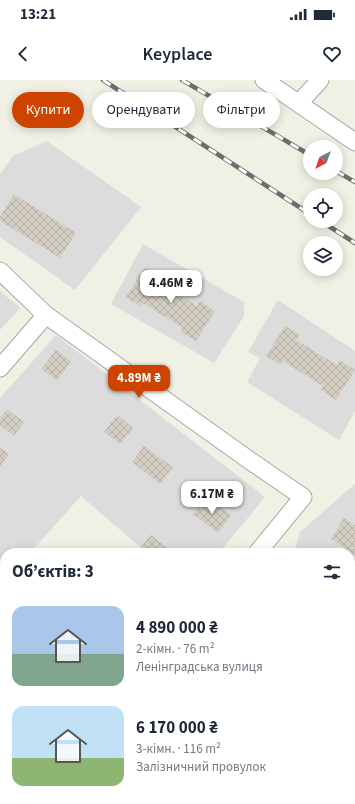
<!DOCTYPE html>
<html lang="uk">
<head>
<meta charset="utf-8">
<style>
  :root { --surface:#fff; --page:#f2f2f3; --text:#1f2937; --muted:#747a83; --accent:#cd4300 }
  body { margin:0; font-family:"Source Sans 3",sans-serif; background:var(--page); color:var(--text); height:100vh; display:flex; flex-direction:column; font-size:15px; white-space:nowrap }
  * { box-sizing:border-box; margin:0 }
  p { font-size:13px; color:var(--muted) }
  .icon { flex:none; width:22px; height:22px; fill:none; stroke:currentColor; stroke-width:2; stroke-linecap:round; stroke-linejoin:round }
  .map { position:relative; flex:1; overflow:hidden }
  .details { position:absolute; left:0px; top:468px; width:355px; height:256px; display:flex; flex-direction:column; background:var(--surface); border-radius:16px 16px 0 0; box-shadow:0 2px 10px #0003 }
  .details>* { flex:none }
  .hud { position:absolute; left:12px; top:12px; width:331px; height:36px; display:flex; gap:8px }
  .needle { width:26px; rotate:221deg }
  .buttons { position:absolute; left:303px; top:60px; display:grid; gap:8px }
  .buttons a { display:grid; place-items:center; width:40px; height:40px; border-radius:50%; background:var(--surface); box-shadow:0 2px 10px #0003; font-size:20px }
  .price { position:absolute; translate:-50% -34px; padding:0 9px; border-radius:8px; background:#fff; color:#222; font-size:13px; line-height:26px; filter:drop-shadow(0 1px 2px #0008) }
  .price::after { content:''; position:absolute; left:50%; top:24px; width:12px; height:9px; margin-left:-6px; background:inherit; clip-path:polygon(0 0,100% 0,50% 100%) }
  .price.active { background:var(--accent); color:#fff }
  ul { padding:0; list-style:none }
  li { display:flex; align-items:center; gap:12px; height:100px; padding:0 12px }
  li span { display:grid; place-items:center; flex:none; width:112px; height:80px; border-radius:12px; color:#555 }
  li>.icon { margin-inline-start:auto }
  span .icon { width:48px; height:48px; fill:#fffc; stroke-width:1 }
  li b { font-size:17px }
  h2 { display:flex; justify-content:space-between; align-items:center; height:48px; padding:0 12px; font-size:17px }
  .pill { padding:0 14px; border-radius:18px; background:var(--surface); box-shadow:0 2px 10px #0003; font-size:14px; line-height:36px }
  .pill.active { background:var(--accent); color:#fff }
  .status { display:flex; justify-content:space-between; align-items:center; height:28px; padding:0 20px; background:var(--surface); direction:ltr }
  .status svg { height:11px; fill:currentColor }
  header { display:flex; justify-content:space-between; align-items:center; height:52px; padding:0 12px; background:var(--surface); font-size:18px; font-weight:600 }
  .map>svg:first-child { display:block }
  .residential { fill:#dddcdc }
  .building { fill:url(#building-cross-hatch) }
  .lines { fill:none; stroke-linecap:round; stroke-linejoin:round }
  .minor-casing { stroke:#a6a6a6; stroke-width:19 }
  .minor { stroke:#fff; stroke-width:17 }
  .rail-casing { stroke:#6d6d6d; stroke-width:4.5 }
  .rail { stroke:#fff; stroke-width:3; stroke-dasharray:9; stroke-linecap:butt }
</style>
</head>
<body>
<div class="status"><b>13:21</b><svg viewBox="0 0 49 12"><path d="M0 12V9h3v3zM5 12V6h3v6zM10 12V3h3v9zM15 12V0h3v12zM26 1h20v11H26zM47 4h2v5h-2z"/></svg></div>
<header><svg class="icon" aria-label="back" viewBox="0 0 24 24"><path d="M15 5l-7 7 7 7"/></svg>Keyplace<svg class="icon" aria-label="heart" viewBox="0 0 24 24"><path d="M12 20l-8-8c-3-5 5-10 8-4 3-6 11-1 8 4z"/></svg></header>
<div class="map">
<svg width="355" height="724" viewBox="0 0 355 724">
  <defs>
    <pattern id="building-cross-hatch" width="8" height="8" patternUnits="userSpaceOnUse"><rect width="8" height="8" fill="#d3cec1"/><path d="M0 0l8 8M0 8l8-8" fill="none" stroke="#b5b0a5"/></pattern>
  </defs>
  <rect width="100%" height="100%" fill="#f0f0e4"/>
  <g class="residential">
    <polygon points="47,61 141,127 75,210 0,157 0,94 13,76"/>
    <polygon points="143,164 244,222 244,236 214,283 111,224"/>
    <polygon points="0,211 20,228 0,250"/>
    <polygon points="278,220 355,271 355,331 339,360 247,302 260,278 248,272"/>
    <polygon points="56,255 265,417 219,473 147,473 81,416 30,473 5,473 5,502 0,507 0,318"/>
    <polygon points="355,404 355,520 350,515 350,473 301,473 295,469 300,452"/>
    <polygon points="0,527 5,532 5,632 0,628"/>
    <polygon points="354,570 355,664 350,671 350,576"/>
    <polygon points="0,667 5,670 5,708 0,714"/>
    <polygon points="46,719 78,719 85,724 41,724"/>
    <polygon points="135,719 318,719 314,724 142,724"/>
  </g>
  <g class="building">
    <polygon points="14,114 76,153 60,178 0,141 0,137"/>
    <polygon points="145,187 159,196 156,201 197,226 200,221 215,231 196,261 181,252 183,248 143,223 141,226 126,217"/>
    <polygon points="285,246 300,255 296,260 337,285 340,280 355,290 336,320 321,310 323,306 283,281 281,285 266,276"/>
    <polygon points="56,270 71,281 57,301 41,289"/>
    <polygon points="7,329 24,342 14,356 0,345 0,338"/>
    <polygon points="117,335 133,348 120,364 104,352"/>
    <polygon points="144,366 173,387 160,404 132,382"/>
    <polygon points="0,368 9,374 0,386"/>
    <polygon points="206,417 231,435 218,453 193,434"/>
    <polygon points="344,438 355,445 355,475 331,459"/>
    <polygon points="151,455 167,468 164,473 149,473 141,467"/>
    <polygon points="0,674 5,678 4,699 0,696"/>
    <polygon points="168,719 192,719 188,724 165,724"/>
  </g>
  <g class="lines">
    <defs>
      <g id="minor">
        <polyline points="264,0 355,62"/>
        <polyline points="299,23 320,0"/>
        <polyline points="0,191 46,235 249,380 303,417 257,473"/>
        <polyline points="0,288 46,235"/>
        <polyline points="350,543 355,547"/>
        <polyline points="0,643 5,647"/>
        <polyline points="350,703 355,696"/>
        <polyline points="108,719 115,724"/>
        <polyline points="18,724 23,719"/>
        <polyline points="336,724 340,719"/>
      </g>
    </defs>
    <use href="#minor" class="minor-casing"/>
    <use href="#minor" class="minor"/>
    <defs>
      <g id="rail">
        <polyline points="103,0 310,134"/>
        <polyline points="182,0 310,75"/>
        <polyline points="336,91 355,102"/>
        <polyline points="321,141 355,163"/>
      </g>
    </defs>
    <use href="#rail" class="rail-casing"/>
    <use href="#rail" class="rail"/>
  </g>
</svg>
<div class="buttons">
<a><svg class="needle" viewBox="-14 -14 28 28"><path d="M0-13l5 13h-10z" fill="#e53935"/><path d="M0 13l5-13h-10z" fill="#747a83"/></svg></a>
<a><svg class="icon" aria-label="locate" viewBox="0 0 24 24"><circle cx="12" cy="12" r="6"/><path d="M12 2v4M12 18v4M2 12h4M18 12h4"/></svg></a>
<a><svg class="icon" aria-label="layers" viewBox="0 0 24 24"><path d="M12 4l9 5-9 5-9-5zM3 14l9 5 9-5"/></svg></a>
</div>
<b class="price" style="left:171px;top:224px">4.46M ₴</b>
<b class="price active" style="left:139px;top:319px">4.89M ₴</b>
<b class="price" style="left:212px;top:435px">6.17M ₴</b>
<div class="hud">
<a class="pill active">Купити</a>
<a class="pill">Орендувати</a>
<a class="pill">Фільтри</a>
</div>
<section class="details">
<h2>Об’єктів: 3<svg class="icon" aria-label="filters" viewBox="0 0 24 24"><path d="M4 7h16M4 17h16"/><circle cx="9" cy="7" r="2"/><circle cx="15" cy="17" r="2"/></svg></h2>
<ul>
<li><span style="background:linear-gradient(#a9c7e8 60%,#7fa58c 0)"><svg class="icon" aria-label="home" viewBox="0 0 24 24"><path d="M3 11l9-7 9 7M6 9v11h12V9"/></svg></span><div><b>4 890 000 ₴</b><p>2-кімн. · 76 m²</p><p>Ленінградська вулиця</p></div></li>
<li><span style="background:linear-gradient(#bfe0f5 65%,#8fb573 0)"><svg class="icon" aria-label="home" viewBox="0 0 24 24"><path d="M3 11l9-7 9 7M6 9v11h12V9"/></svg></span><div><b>6 170 000 ₴</b><p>3-кімн. · 116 m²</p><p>Залізничний провулок</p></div></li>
</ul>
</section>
</div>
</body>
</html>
